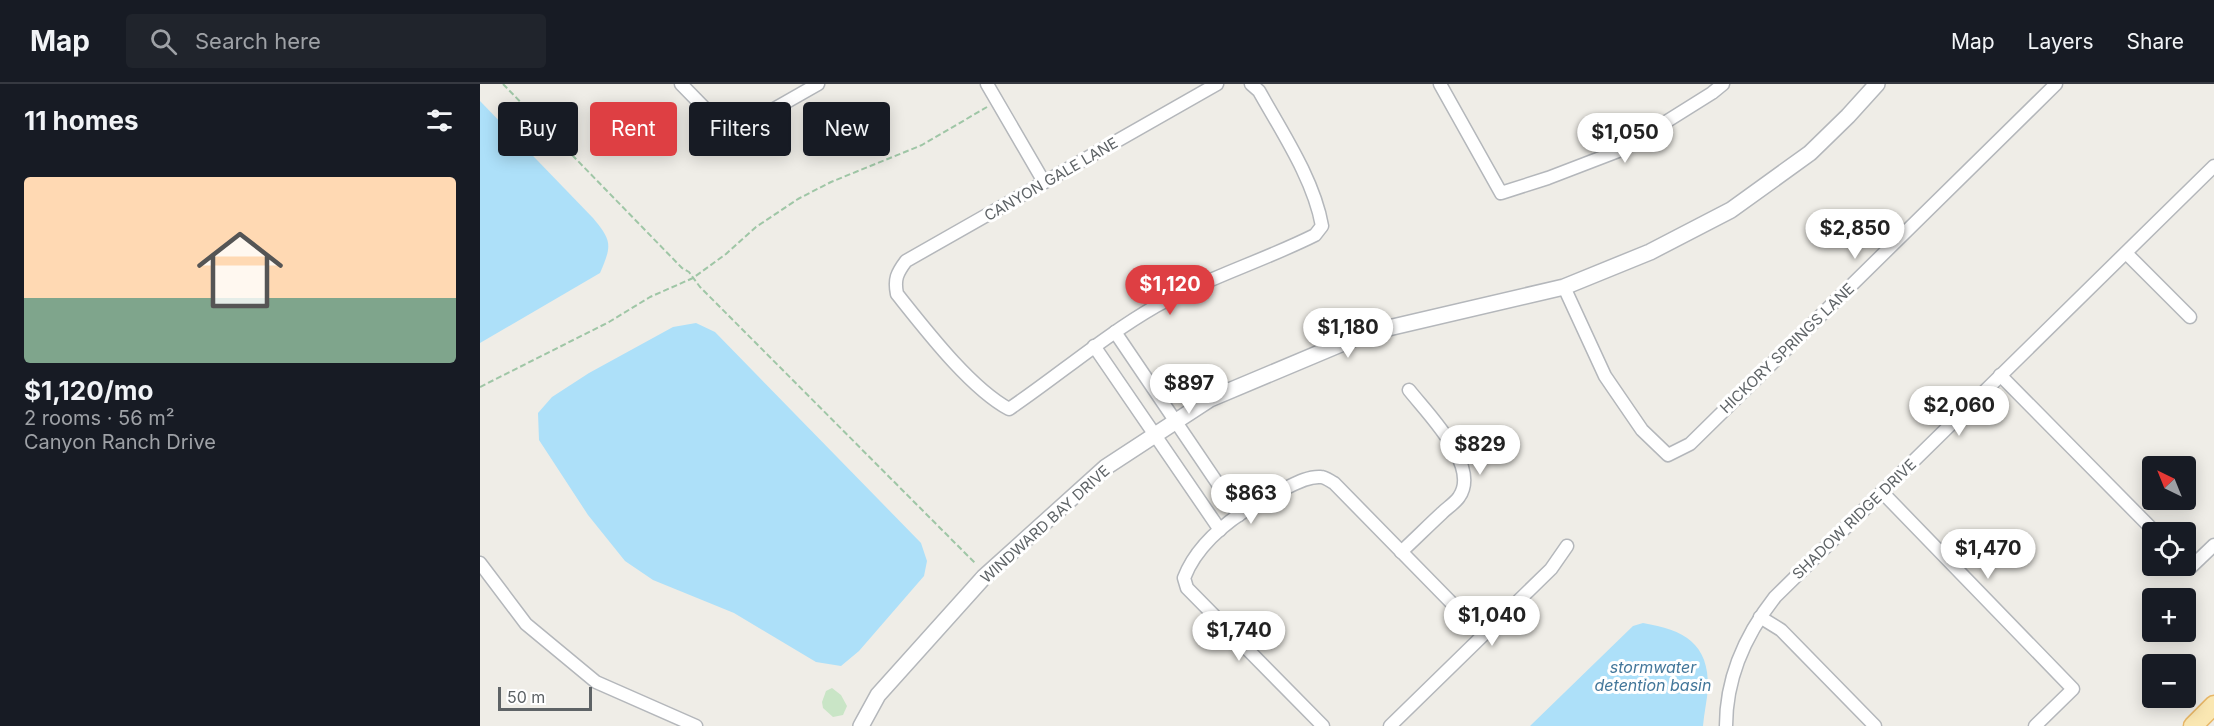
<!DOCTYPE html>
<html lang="en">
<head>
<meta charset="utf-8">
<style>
  :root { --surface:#171b24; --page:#20242c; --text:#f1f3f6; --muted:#9ea1a6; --line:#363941; --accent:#de3f43 }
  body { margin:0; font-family:Inter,sans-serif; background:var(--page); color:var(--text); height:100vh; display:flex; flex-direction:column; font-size:22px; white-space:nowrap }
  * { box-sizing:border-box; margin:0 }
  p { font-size:20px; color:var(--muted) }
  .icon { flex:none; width:33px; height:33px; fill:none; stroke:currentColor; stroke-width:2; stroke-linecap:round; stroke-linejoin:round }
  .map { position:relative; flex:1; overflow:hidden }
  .details { display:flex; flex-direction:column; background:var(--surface); width:480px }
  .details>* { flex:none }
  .guide { position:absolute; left:18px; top:18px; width:570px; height:54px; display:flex; gap:12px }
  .needle { width:39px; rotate:317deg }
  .fabs { position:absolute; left:1662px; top:372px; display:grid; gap:12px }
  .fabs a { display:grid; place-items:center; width:54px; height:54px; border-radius:6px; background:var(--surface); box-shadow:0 3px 15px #0003; font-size:30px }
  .scale { position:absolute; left:18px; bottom:15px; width:94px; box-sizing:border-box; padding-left:6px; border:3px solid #5e6366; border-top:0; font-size:16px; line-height:21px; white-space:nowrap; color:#5e6366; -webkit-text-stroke:4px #fff; paint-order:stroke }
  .price { position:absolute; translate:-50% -51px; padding:0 14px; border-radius:21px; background:#fff; color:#222; font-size:20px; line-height:39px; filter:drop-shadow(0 2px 3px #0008) }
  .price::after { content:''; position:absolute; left:50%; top:36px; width:18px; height:14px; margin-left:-9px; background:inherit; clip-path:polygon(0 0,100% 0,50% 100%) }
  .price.active { background:var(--accent); color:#fff }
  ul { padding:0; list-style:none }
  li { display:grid; align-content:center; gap:12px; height:318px; padding:0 24px }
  li span { display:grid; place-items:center; height:186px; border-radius:6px; color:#555 }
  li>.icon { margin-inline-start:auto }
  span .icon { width:108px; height:108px; fill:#fffc; stroke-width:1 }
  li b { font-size:26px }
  h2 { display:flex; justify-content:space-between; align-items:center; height:72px; padding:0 24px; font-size:26px }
  .chip { padding:0 21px; border-radius:6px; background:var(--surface); box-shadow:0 3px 15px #0003; font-size:21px; line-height:54px }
  .chip.active { background:var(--accent); color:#fff }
  header { display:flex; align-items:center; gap:36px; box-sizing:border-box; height:84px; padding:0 30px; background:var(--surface); border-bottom:2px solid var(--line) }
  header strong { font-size:28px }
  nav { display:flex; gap:33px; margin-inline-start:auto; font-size:21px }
  .search { width:420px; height:54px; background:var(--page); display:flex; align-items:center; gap:15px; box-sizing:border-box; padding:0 21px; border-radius:6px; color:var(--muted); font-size:22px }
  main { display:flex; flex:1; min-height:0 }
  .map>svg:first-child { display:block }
  .green { fill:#c9e5c6 }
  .water { fill:#ade0f9 }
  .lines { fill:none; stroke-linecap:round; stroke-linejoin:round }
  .minor-casing { stroke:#b4b7bb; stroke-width:15 }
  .tertiary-casing { stroke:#b4b7bb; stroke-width:18 }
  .primary-casing { stroke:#e8b767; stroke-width:21 }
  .path { stroke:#9fc6a6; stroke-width:2; stroke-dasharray:6 3; stroke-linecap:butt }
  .minor { stroke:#fff; stroke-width:12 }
  .tertiary { stroke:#fff; stroke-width:15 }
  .primary { stroke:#fae7b2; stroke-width:18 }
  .labels { text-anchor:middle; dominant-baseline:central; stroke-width:6; stroke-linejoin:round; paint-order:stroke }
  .street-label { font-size:15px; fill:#5e6366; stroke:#fff }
  .water-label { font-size:16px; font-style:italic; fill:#43779a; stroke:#fff }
</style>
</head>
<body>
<header>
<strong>Map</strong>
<div class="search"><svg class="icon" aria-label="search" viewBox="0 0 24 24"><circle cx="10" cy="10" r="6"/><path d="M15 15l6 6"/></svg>Search here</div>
<nav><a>Map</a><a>Layers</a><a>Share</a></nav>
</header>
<main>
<section class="details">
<h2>11 homes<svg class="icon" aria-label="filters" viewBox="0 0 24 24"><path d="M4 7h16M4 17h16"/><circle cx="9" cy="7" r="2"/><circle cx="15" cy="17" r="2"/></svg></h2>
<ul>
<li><span style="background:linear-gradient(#ffd9b3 65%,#7fa58c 0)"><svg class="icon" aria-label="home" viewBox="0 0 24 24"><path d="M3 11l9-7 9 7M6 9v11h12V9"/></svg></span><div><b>$1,120/mo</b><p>2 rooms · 56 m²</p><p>Canyon Ranch Drive</p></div></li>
</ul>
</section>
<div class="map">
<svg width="1734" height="642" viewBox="0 0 1734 642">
  <rect width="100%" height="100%" fill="#efede7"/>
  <polygon class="green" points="352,604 361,611 367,622 363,631 353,633 343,624 342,618 346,607"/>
  <g class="water">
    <path d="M0,17L113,134C132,157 132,161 120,189L0,259Z"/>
    <polygon points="216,239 235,248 441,459 447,477 444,492 379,567 361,582 336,578 254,529 173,496 145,477 108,431 59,356 58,329 72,313 109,289 193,243"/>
    <path d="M1163,539C1204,546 1229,559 1228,604C1227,617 1224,629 1223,642H1050L1153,542Z"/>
  </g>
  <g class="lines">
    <defs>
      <g id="minor">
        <polyline points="201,0 250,50 338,0"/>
        <polyline points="507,0 564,98"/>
        <path d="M737,0L426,177C417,189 414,195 417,210C445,245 490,304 529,325C579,291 624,252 676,222C727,194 783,177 835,151L842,142C834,96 802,48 779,7L771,0"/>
        <polyline points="960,0 1021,109 1068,94 1141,66 1232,9 1243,0"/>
        <polyline points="1646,169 1710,233"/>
        <polyline points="1084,203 1125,292 1162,346 1188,371 1210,360 1576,0"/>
        <polyline points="635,248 759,431"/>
        <polyline points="614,262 740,446"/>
        <polyline points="1520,291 1675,448"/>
        <polyline points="1402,408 1593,605 1555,642"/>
        <path d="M921,468C935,455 948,442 962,429C967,424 975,419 979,413C1001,382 947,329 929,306"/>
        <polyline points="0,479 46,540 116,598 216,642"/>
        <polyline points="1706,479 1710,484 1734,461"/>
        <polyline points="1280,533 1301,546 1395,642"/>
        <path d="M843,642L707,504L704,494C720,452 766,423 806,404C816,399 829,392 841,393C845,393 850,397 854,399L1003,551"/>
        <polyline points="910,642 1071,485 1087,462"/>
        <path d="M1246,642C1246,593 1266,550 1295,513L1734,82"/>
      </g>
      <polyline id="tertiary" points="381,642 398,611 504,493 626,383 730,315 887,249 1084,203 1170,168 1251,126 1330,69 1368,32 1397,0"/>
      <polyline id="primary" points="1713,642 1734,621"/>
    </defs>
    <use href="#minor" class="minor-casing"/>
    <use href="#tertiary" class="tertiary-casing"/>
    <use href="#primary" class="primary-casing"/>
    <g class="path">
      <polyline points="23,0 202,184 209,188 220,203 495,479"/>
      <polyline points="0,303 129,238 170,213 213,194 246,170 276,143 318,115 351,98 442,61 507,23"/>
    </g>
    <use href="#minor" class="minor"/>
    <use href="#tertiary" class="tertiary"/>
    <use href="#primary" class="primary"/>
  </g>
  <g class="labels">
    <g class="street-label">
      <text transform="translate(571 95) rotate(-30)">CANYON GALE LANE</text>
      <text transform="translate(1307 264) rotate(-44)">HICKORY SPRINGS LANE</text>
      <text transform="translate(1374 435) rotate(-44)">SHADOW RIDGE DRIVE</text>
      <text transform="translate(565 440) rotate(-42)">WINDWARD BAY DRIVE</text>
    </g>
    <g class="water-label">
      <text x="1173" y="583">stormwater<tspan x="1173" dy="18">detention basin</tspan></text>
    </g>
  </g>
</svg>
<div class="fabs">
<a><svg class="needle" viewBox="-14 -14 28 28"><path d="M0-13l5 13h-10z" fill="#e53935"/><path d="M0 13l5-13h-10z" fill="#9ea1a6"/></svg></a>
<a><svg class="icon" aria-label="locate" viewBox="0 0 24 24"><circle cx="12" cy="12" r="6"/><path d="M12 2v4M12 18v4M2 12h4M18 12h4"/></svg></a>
<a>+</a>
<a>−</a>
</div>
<div class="scale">50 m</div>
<b class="price" style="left:1145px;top:80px">$1,050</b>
<b class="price" style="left:1375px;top:176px">$2,850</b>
<b class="price active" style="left:690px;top:232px">$1,120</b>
<b class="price" style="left:868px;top:275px">$1,180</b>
<b class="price" style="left:709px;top:331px">$897</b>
<b class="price" style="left:1479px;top:353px">$2,060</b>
<b class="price" style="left:1000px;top:392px">$829</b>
<b class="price" style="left:771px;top:441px">$863</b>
<b class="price" style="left:1508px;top:496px">$1,470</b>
<b class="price" style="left:1012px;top:563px">$1,040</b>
<b class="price" style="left:759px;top:578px">$1,740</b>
<div class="guide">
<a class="chip">Buy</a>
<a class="chip active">Rent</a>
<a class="chip">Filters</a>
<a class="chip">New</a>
</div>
</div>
</main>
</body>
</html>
